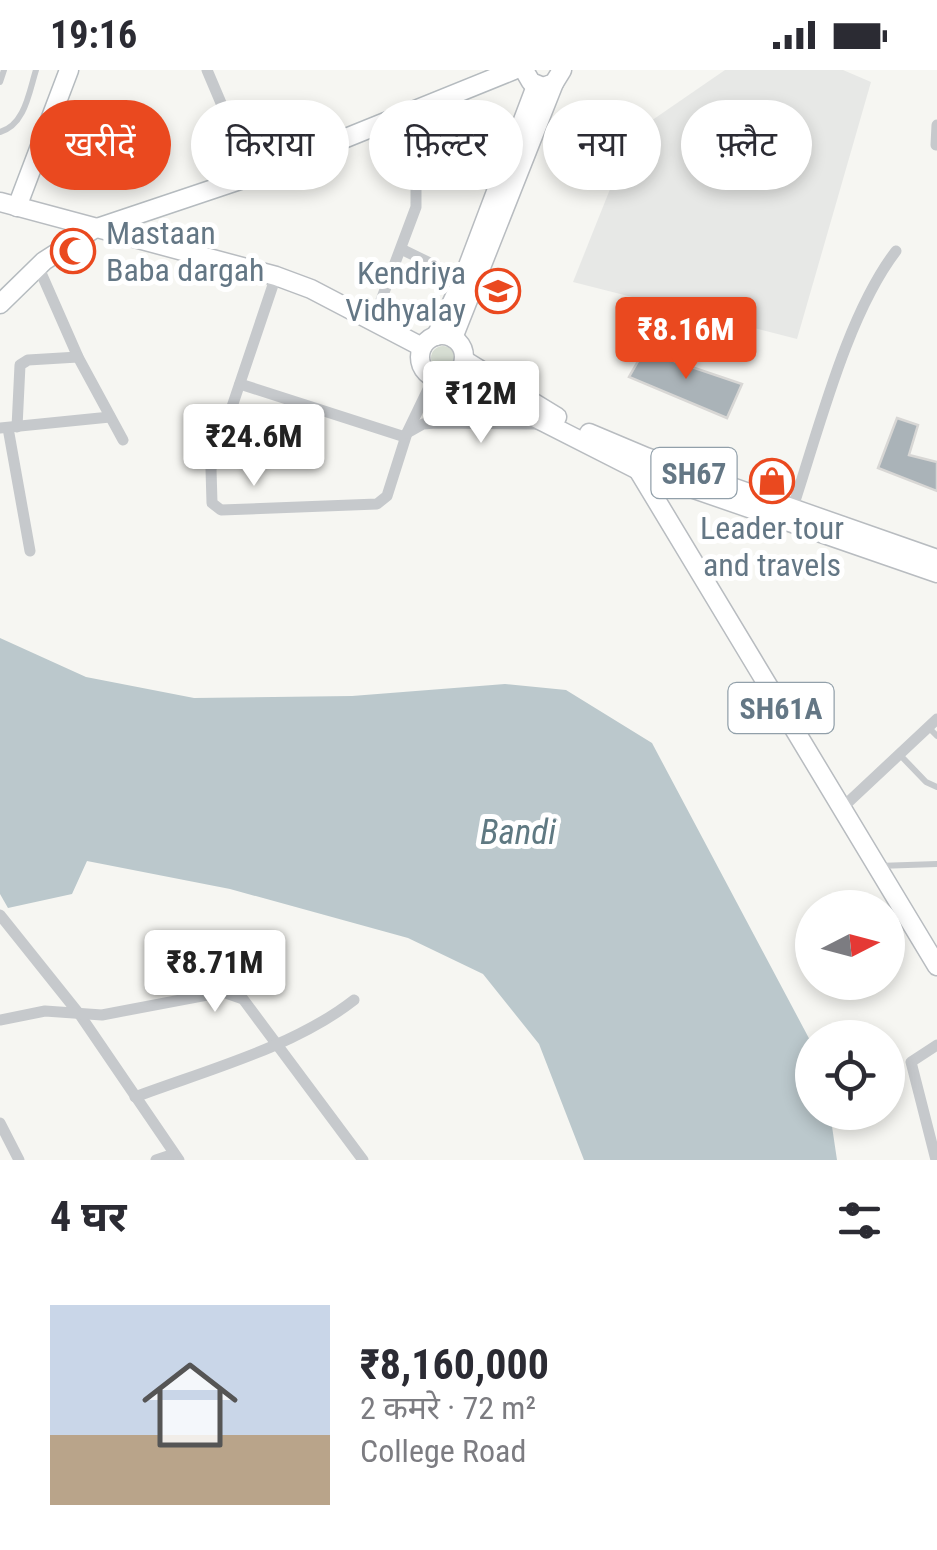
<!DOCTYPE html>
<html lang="hi">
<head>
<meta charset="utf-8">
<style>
  :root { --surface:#fff; --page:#f2f2f3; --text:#2b2b33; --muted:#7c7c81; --accent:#ea491f }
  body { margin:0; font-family:"Roboto Condensed","Noto Sans Devanagari",sans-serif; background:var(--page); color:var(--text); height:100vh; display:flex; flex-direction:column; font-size:38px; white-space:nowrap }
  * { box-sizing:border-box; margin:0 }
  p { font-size:32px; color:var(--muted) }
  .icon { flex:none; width:55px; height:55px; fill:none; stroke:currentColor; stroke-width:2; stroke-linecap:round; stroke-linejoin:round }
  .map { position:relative; height:1090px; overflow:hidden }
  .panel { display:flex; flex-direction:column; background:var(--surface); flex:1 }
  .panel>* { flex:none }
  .banner { position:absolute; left:30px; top:30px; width:878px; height:90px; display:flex; gap:20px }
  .needle { width:65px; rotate:84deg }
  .fabs { position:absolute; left:795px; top:820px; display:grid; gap:20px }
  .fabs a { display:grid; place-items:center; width:110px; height:110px; border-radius:50%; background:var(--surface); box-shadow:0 5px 15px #0003; font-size:50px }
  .price { position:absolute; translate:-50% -85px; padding:0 22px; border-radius:10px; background:#fff; color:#222; font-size:32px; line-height:65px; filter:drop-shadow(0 2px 5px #0008) }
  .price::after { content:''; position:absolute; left:50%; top:60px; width:30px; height:22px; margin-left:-15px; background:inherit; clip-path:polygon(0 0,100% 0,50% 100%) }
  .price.selected { background:var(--accent); color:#fff }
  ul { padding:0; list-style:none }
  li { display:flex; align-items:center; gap:30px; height:250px; padding:0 50px }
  li span { display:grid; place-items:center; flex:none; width:280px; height:200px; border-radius:0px; color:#555 }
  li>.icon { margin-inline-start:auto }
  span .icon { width:120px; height:120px; fill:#fffc; stroke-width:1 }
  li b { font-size:42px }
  h2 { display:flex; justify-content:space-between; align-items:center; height:120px; padding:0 50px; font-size:42px }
  .tag { padding:0 35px; border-radius:45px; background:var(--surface); box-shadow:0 5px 15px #0003; font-size:35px; line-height:90px }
  .tag.selected { background:var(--accent); color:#fff }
  .status { display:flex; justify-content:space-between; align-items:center; height:70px; padding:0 50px; background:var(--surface); direction:ltr }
  .status svg { height:28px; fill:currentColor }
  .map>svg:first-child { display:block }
  .built { fill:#e7e8e6 }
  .green { fill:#d7ded3 }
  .water { fill:#bbc8cc }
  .building { fill:#aab3b8; stroke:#d8d7d5; stroke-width:2.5 }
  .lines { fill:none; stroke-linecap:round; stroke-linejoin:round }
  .secondary-casing { stroke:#b5bbbf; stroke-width:21 }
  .primary-casing { stroke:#b8bcc0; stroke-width:21 }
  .lane { stroke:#c6c9cc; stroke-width:6 }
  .street { stroke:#c6c9cc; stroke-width:11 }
  .secondary { stroke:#fff; stroke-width:18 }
  .primary { stroke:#fff; stroke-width:18 }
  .labels { text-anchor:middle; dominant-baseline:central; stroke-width:10; stroke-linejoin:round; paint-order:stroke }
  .shield { fill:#fff; stroke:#92a0aa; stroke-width:2.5 }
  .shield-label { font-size:30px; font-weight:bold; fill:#647785 }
  .poi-label { font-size:32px; fill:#647785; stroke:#fff; text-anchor:start }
  .water-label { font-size:35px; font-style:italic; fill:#5f7982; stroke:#fff }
</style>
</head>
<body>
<div class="status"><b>19:16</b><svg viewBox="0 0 49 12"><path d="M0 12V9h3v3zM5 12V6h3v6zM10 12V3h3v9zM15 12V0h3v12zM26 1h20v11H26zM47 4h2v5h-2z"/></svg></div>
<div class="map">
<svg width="937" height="1090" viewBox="0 0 937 1090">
  <rect width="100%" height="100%" fill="#f6f6f2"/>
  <polygon class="built" points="725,0 843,0 871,12 797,269 573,212 632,64"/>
  <g class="green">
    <circle cx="443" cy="288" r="12"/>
    <polygon points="462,322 501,337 500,346 435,345 435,335 442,327"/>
  </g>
  <polygon class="water" points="0,568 86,607 194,628 352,626 505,614 566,620 652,673 812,974 812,1042 830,1043 837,1090 584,1090 539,974 483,904 408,868 230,819 87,791 72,824 8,838 0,824"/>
  <g class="building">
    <polygon points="648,274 665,280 662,287 742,314 727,348 629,307"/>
    <polygon points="897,348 918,355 909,385 937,392 937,421 878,398"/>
  </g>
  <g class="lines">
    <defs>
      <g id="secondary">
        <polyline points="17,137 69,0"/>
        <polyline points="0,234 44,191 94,159 252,106 514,0"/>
      </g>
      <g id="primary">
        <polyline points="524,0 531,12 543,17 554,13 562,0"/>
        <polyline points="0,132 276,206 311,219 422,277"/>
        <circle cx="442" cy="287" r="22"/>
        <polyline points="436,266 463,209 536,16"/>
        <polyline points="453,268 554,13"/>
        <polyline points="464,290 557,347"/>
        <polyline points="453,306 636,399 937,503"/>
        <polyline points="589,363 646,387 937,489"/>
        <polyline points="626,380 937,896"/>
      </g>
    </defs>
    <use href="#secondary" class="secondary-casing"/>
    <use href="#primary" class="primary-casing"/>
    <g class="lane">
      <polyline points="0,12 4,0"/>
      <path d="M0,62C25,55 29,22 36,0"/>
      <polyline points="929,658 937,666"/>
      <polyline points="901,686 926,712 937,717"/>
      <polyline points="878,796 937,794"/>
    </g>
    <g class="street">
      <polyline points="207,0 252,106"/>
      <polyline points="936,75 937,55"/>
      <polyline points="401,179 465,210"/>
      <polyline points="38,196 78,287 123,370"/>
      <polyline points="276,206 211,399 212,433 221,440 377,434 387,426 407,363 434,307"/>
      <polyline points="374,249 416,137 416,115 440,30"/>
      <polyline points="240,314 405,367"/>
      <polyline points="17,357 20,295 28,290 78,287"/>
      <polyline points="0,358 110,347"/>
      <polyline points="8,358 30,481"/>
      <polyline points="407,363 423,354 436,353 540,354"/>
      <path d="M793,437C819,359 847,245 896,181"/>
      <polyline points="842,738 937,649"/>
      <polyline points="0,845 80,945 179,1090"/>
      <polyline points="0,950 45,941 102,945 223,922 243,929 363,1090"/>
      <path d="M135,1027C207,1000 294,977 354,930"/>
      <polyline points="0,1053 19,1090"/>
      <polyline points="156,1090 174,1084"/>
      <polyline points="936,1090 911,992 937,975"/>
    </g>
    <use href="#secondary" class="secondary"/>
    <use href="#primary" class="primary"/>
  </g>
  <defs>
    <symbol id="mosque-ring" viewBox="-11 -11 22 22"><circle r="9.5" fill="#fff" stroke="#ea491f" stroke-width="1.5"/><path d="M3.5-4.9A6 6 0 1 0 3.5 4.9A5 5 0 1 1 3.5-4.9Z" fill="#ea491f"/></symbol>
    <symbol id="school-ring" viewBox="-11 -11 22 22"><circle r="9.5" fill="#fff" stroke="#ea491f" stroke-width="1.5"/><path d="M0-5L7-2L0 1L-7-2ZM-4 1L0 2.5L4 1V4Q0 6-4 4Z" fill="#ea491f"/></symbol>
    <symbol id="shop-ring" viewBox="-11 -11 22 22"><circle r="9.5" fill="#fff" stroke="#ea491f" stroke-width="1.5"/><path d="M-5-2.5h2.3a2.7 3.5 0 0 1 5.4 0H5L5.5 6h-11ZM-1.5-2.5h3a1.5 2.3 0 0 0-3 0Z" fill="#ea491f"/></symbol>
  </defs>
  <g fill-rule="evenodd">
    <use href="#mosque-ring" x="48" y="156" width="50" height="50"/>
    <use href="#school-ring" x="473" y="196" width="50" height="50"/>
    <use href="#shop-ring" x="747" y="386" width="50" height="50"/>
  </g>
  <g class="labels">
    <g class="shield">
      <rect x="651.5" y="378" width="85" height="50" rx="8"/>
      <rect x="728.5" y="613" width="105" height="50" rx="8"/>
    </g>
    <g class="shield-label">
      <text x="694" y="403">SH67</text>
      <text x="781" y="638">SH61A</text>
    </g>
    <g class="poi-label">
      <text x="106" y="163">Mastaan<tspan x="106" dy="37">Baba dargah</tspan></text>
      <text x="466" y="203" text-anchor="end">Kendriya<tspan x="466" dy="37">Vidhyalay</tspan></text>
      <text x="772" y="458" text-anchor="middle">Leader tour<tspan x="772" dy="37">and travels</tspan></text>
    </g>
    <g class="water-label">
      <text x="518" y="762">Bandi</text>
    </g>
  </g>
</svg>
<div class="fabs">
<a><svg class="needle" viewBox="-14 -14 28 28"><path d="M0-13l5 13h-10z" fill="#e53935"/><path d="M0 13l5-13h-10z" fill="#7c7c81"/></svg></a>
<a><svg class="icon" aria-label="locate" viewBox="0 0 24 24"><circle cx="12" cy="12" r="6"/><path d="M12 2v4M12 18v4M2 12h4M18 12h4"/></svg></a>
</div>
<b class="price selected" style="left:686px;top:312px">₹8.16M</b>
<b class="price" style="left:481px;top:376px">₹12M</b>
<b class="price" style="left:254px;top:419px">₹24.6M</b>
<b class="price" style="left:215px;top:945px">₹8.71M</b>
<div class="banner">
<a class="tag selected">खरीदें</a>
<a class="tag">किराया</a>
<a class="tag">फ़िल्टर</a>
<a class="tag">नया</a>
<a class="tag">फ़्लैट</a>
</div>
</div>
<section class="panel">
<h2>4 घर<svg class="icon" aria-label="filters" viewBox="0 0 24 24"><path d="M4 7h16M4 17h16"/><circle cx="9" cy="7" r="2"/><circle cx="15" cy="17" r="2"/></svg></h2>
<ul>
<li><span style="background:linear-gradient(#c9d6e8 65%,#b9a48a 0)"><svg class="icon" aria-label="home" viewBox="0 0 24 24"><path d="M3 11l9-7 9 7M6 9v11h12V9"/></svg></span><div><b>₹8,160,000</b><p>2 कमरे · 72 m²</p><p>College Road</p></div></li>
</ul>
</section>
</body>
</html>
